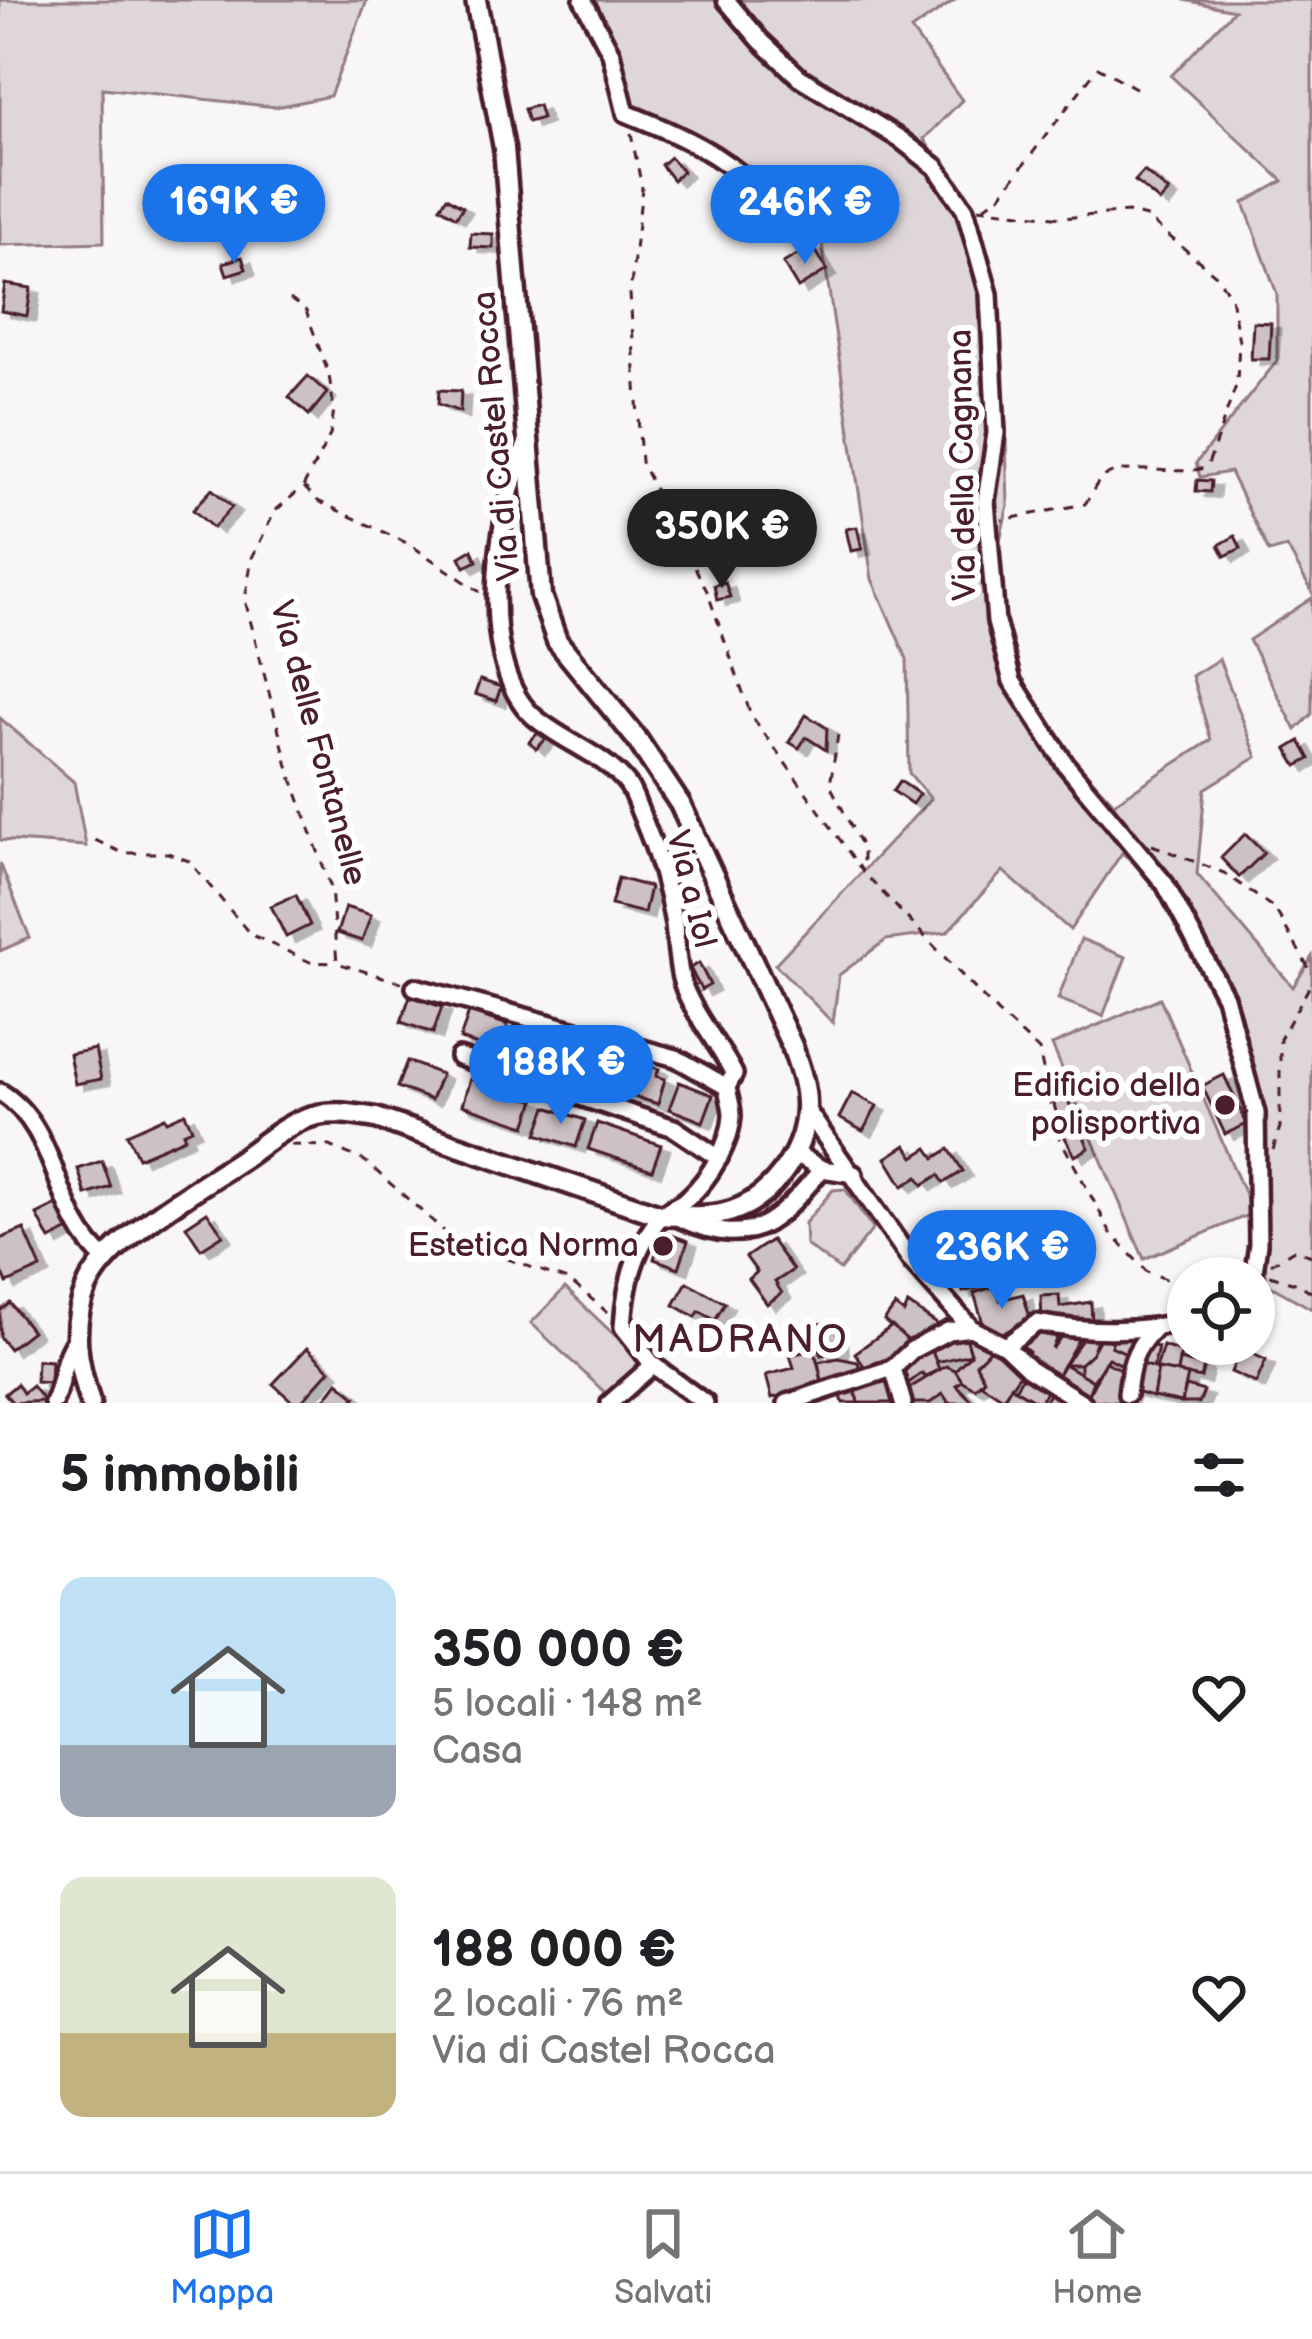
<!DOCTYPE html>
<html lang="it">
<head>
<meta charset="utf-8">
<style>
  :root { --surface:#fff; --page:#f6f6f6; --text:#202124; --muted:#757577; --line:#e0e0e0; --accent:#1a73e8 }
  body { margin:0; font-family:"Balsamiq Sans",sans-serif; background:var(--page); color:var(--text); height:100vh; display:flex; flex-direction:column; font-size:45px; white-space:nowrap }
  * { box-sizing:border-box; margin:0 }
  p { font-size:39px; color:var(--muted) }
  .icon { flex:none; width:66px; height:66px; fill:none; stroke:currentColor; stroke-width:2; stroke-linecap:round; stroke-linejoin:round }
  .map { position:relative; height:1403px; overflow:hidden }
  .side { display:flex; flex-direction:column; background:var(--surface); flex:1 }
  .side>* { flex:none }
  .fabs { position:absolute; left:1167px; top:1257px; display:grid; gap:24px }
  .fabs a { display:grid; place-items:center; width:108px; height:108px; border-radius:50%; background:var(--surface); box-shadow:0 3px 9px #0004; font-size:60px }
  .price { position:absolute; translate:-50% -102px; padding:0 27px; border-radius:42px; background:var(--accent); color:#fff; font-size:39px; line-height:78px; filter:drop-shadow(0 3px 6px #0008) }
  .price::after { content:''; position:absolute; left:50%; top:72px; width:36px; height:27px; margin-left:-18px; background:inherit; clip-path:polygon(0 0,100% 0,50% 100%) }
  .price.selected { background:#222; color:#fff }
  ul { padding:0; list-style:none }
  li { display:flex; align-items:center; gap:36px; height:300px; padding:0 60px }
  li span { display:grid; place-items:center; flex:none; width:336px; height:240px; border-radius:24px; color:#555 }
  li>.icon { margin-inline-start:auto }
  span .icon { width:144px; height:144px; fill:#fffc; stroke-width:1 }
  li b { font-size:51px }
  h2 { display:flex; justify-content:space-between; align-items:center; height:144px; padding:0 60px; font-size:51px }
  .dock { display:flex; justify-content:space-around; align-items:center; height:168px; border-top:3px solid var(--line); background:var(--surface); font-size:33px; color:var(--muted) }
  .dock a { display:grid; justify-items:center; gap:6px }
  .dock .selected { color:var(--accent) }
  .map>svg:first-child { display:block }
  .green { fill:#ded6d9; stroke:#947a82; stroke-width:3 }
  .building { fill:#cdc1c4; stroke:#4a1f2b; stroke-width:3; filter:url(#shadow) }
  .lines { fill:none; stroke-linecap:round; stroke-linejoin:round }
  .minor-casing { stroke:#4a1f2b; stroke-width:24 }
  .major-casing { stroke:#4a1f2b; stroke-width:27 }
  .path { stroke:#4a1f2b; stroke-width:3; stroke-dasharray:9 9; stroke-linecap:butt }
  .minor { stroke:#fff; stroke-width:15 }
  .major { stroke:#fff; stroke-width:18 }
  .poi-dot { fill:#4a1f2b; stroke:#fff; stroke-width:4.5 }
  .labels { text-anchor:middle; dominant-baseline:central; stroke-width:12; stroke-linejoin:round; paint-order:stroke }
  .street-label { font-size:33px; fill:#4a1f2b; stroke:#fff }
  .poi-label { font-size:33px; fill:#4a1f2b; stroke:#fff; text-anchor:end }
  .quarter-label { font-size:39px; letter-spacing:3px; fill:#4a1f2b; stroke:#fff }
</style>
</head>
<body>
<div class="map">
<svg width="1312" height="1403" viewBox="0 0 1312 1403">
  <defs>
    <filter id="shadow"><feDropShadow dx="9" dy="5.5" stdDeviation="0" flood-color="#0004"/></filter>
  </defs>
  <rect width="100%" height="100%" fill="#f8f6f7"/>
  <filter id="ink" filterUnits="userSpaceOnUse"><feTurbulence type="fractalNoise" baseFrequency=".00833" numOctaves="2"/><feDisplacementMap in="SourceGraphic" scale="24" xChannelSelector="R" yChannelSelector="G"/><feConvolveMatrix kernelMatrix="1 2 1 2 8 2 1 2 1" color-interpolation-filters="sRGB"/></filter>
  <g filter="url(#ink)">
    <g class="green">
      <polygon points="0,0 367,0 330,96 276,107 102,88 104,242 0,245"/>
      <polygon points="582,0 955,0 911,30 962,100 924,139 982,228 1005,407 1008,505 987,598 1012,692 1114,803 1211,740 1192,676 1219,659 1257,757 1205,789 1197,874 1293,987 1312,957 1312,1309 1267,1284 1254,1127 1221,1025 1209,962 1190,907 1122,853 1070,930 1003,871 947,932 886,940 839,975 833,1023 775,964 931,799 909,773 907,659 872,579 821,237 706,148 623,110 602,39"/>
      <polygon points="1184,0 1312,0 1312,592 1287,547 1269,552 1230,472 1200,477 1196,463 1277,361 1277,294 1244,203 1283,181 1171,76 1234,10"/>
      <polygon points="1312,598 1312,714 1296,730 1249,640"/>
      <polygon points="0,718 74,782 86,846 0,840"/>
      <polygon points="0,863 30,938 0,951"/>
      <polygon points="1081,939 1126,957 1103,1016 1058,999"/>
      <polygon points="1160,998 1253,1213 1144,1259 1052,1045"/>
      <polygon points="845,1189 873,1229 840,1270 806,1245 805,1223 833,1190"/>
      <polygon points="565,1288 646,1365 613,1400 531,1323"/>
    </g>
    <g class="building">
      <polygon points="538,105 542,118 528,122 524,109"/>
      <polygon points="670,157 683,171 673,180 661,165"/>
      <polygon points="1144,171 1169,192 1160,202 1135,181"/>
      <polygon points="447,197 463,207 456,217 440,207"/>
      <polygon points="471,233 493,234 493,248 470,247"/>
      <polygon points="813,246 827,270 798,288 783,263"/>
      <polygon points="242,257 246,269 227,275 223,263"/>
      <polygon points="5,284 31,288 27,316 1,311"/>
      <polygon points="1253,322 1271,323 1269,359 1251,359"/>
      <polygon points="308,376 327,393 309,415 289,397"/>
      <polygon points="439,390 461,391 460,412 438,404"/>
      <polygon points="1197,480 1211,481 1210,492 1196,491"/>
      <polygon points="212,489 232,507 213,528 193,510"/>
      <polygon points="857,527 862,549 851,551 846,529"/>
      <polygon points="1235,536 1241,548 1225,556 1219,545"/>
      <polygon points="472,550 477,561 465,567 460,557"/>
      <polygon points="725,582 730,597 717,600 714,585"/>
      <polygon points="480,680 501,687 496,701 475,694"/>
      <polygon points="806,715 827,728 826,750 806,737 799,748 789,742"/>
      <polygon points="539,732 546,739 536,749 529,742"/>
      <polygon points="1300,741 1310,759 1297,766 1287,749"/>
      <polygon points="900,781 919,794 912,804 893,791"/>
      <polygon points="1245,834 1264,853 1239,877 1221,858"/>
      <polygon points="618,878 650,887 644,913 611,905"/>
      <polygon points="296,895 310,925 286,937 271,906"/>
      <polygon points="345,907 371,915 362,941 337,933"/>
      <polygon points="699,963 710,985 701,990 690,968"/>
      <polygon points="410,996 442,1007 433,1033 401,1022"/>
      <polygon points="469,1012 508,1025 499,1052 460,1039"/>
      <polygon points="519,1027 583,1049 574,1074 510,1053"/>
      <polygon points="95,1049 101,1079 75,1084 69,1054"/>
      <polygon points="597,1057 625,1065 627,1059 659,1069 656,1076 665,1079 658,1104 589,1083"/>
      <polygon points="407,1061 441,1074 431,1100 397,1087"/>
      <polygon points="1224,1075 1247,1124 1225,1134 1202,1086"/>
      <polygon points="470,1079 527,1094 526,1098 535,1100 526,1126 462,1105"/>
      <polygon points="679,1082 713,1095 703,1122 669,1109"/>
      <polygon points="1061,1085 1089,1148 1075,1156 1060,1128 1050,1088"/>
      <polygon points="852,1093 877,1106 863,1131 839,1118"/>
      <polygon points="547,1107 585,1120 576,1147 537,1134"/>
      <polygon points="185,1113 192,1129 183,1133 185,1138 138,1158 127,1134 165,1117 167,1121"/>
      <polygon points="597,1123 661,1145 652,1170 588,1149"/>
      <polygon points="906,1145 914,1157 928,1148 935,1158 949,1149 963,1171 944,1183 939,1175 923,1185 918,1177 903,1186 886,1158"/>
      <polygon points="102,1161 111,1187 86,1195 78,1169"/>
      <polygon points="61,1203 73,1228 50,1240 37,1215"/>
      <polygon points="207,1212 223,1235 201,1249 186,1226"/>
      <polygon points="977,1216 985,1245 977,1248 988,1285 963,1292 944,1226"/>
      <polygon points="1043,1218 1051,1237 1038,1242 1030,1223"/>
      <polygon points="24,1229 41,1268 7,1283 0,1267 0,1239"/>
      <polygon points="663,1232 688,1241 679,1268 654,1259"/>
      <polygon points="771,1240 793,1270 775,1282 782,1293 767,1304 749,1279 757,1272 746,1257"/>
      <polygon points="1039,1250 1049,1267 1032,1276 1023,1259"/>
      <polygon points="687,1282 725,1303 715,1320 699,1311 696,1317 674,1305"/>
      <polygon points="996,1286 1000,1300 1023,1294 1032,1324 987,1337 974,1293"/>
      <polygon points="1172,1288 1188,1295 1184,1308 1167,1301"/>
      <polygon points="1059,1295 1060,1307 1091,1302 1092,1325 1042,1322 1041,1296"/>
      <polygon points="10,1303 32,1331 9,1349 0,1337 0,1311"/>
      <polygon points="908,1304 941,1327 914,1346 884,1321 895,1306 904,1313"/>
      <polygon points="837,1322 840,1352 821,1355 818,1324"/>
      <polygon points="1037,1325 1060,1329 1052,1349 1065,1331 1078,1340 1055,1380 1025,1358 1029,1352 1020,1345"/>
      <polygon points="892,1326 914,1346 869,1373 855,1353"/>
      <polygon points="1089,1330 1099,1334 1092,1353 1083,1364 1064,1364"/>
      <polygon points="1142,1332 1128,1354 1111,1346 1112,1342 1101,1336"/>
      <polygon points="965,1333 995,1344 976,1364 984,1379 975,1388 962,1381 955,1370 971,1354"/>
      <polygon points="965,1333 971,1354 936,1362 929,1344"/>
      <polygon points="1101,1336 1112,1342 1111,1346 1128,1354 1125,1366 1108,1358 1093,1381 1080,1374 1080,1364 1092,1353"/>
      <polygon points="812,1340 823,1385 772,1398 766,1375 794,1368 790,1355 804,1352 802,1342"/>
      <polygon points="929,1344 939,1369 925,1377 922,1373 902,1388 898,1372"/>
      <polygon points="995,1344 1024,1368 1003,1398 980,1383 984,1379 976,1364"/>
      <polygon points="1141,1344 1158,1347 1153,1368 1134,1362"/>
      <polygon points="1163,1346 1181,1352 1177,1373 1156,1369"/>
      <polygon points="307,1348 330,1370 300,1403 294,1403 273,1384"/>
      <polygon points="1241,1349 1266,1360 1256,1383 1231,1372"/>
      <polygon points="838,1358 858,1362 862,1377 823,1385 818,1362"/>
      <polygon points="37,1360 51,1361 50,1383 36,1382"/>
      <polygon points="1179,1360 1204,1366 1201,1378 1177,1373"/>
      <polygon points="1105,1362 1125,1371 1129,1395 1126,1403 1086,1400"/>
      <polygon points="1134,1362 1158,1369 1153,1397 1130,1391"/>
      <polygon points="1064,1364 1093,1381 1086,1400 1055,1380"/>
      <polygon points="946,1366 955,1370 962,1381 956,1385 974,1403 949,1403 943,1394 930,1403 907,1403 903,1392"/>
      <polygon points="1158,1369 1188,1375 1182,1403 1153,1397"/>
      <polygon points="1026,1371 1050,1385 1039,1403 1015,1389"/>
      <polygon points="892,1375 901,1403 858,1403 854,1385"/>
      <polygon points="338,1382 356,1397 351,1403 322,1403"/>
      <polygon points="17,1384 23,1393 32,1386 44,1401 13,1403 5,1394"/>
      <polygon points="854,1385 858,1403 843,1403 839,1388"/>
      <polygon points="1011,1386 1015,1389 1038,1403 1001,1403"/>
      <polygon points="1186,1386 1204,1391 1199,1403 1182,1403"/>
      <polygon points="1053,1389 1072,1403 1043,1403"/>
    </g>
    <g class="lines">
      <defs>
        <g id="minor">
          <path d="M583,0L611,53L626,113C696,141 739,163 788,221"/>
          <polyline points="726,0 760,40 799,77 900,139 936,167 965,209 989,294 996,433 986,501 996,622 1012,681 1066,765 1165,884 1225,997 1256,1113 1258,1244 1253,1278"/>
          <path d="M527,443C497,508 474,659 532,715C560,741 605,754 628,785C634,794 638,808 643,819C657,852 668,888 674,924C676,942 677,961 681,978C688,1007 720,1046 734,1074L727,1087C728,1095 732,1106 732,1115C731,1143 709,1179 688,1198C679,1206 665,1209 658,1220C634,1249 625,1290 623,1327L653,1365L705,1403"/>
          <polyline points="415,987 676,1058 727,1087"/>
          <polyline points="459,1057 674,1128 719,1158"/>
          <path d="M0,1092C61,1129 52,1216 105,1259"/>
          <polyline points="806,1109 912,1262 971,1328 1005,1346 1029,1369 1083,1403"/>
          <polyline points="795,1153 822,1169 854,1174"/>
          <path d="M681,1219C753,1251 777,1222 822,1169"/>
          <path d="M1005,1346L1037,1323C1084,1332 1142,1333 1188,1320"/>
          <polyline points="893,1368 903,1403"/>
          <path d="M1127,1394C1130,1366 1133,1350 1153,1330"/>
          <path d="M53,1403C63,1382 61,1360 75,1341"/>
          <polyline points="610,1403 653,1365"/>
          <polyline points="787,1403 893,1368 912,1350 948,1331 971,1328"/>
        </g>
        <path id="major" d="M90,1403C77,1363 70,1326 87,1287C107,1240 199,1188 242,1159C261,1146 283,1127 304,1119C328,1109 352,1114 376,1118L660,1215C682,1216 704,1218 725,1213C770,1202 804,1154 806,1109C807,1087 799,1066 792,1046L680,804L636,738L557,641L541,596L504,148L476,0"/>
      </defs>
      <use href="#minor" class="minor-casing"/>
      <use href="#major" class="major-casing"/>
      <g class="path">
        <polyline points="631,133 642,188 630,294 641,462 707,591 751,715 863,872 998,1013 1039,1050 1056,1131 1111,1233 1147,1272 1188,1287"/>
        <polyline points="984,207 1000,196 1098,67 1141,91"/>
        <path d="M978,208L1062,218L1128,212L1146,217L1216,275L1231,297L1239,341L1237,383L1207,467C1178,478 1123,460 1101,479C1095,485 1090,497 1085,504L1002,520"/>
        <polyline points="290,299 306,311 329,375 334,410 330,435 303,487 275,511 252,558 245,600 289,770 331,888 337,963 403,983"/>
        <polyline points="304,487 318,501 409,544 480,592"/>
        <polyline points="838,735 830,785 863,849 863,870"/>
        <polyline points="95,840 123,853 168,853 189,861 250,934 310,962 335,963"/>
        <polyline points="1152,845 1224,873 1275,909 1312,974"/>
        <polyline points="291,1145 330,1146 365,1161 454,1240 570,1281 607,1312"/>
        <polyline points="1273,1150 1280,1127 1280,1039 1312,982"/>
        <polyline points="1271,1264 1294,1250 1312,1256"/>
        <polyline points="1270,1275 1301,1285 1312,1293"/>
      </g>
      <use href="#minor" class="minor"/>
      <use href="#major" class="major"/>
    </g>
  </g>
  <g class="poi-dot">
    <circle cx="1225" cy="1105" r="12"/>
    <circle cx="663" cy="1246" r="12"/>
  </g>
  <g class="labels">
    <g class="street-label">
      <text transform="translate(497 436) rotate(-95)">Via di Castel Rocca</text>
      <text transform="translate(963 465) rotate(-91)">Via della Cagnana</text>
      <text transform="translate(318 743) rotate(75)">Via delle Fontanelle</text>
      <text transform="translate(691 889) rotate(76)">Via a Iol</text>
    </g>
    <g class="poi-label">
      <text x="1201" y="1086">Edificio della<tspan x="1201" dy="38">polisportiva</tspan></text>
      <text x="639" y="1246">Estetica Norma</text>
    </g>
    <g class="quarter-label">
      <text x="741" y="1340">MADRANO</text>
    </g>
  </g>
</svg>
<div class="fabs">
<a><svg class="icon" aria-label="locate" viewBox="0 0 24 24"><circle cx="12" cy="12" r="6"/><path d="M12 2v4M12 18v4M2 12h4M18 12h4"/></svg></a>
</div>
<b class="price" style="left:234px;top:266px">169K €</b>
<b class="price" style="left:805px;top:267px">246K €</b>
<b class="price selected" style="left:722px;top:591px">350K €</b>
<b class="price" style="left:561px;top:1127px">188K €</b>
<b class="price" style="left:1002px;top:1312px">236K €</b>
</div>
<section class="side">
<h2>5 immobili<svg class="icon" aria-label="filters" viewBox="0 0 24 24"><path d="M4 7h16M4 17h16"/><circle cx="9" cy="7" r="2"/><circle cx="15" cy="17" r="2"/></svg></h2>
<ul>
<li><span style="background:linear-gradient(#bfe0f5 70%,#9aa5b1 0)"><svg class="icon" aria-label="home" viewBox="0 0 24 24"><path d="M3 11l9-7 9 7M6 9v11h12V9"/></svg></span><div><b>350 000 €</b><p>5 locali · 148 m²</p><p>Casa</p></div><svg class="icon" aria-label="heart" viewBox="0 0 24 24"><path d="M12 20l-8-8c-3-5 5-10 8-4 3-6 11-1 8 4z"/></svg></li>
<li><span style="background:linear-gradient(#dfe7d0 65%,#c2b280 0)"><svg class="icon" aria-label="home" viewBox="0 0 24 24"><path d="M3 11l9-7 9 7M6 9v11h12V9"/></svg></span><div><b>188 000 €</b><p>2 locali · 76 m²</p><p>Via di Castel Rocca</p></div><svg class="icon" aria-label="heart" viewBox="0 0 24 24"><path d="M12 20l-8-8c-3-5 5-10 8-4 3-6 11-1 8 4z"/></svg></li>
</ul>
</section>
<nav class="dock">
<a class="selected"><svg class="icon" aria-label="map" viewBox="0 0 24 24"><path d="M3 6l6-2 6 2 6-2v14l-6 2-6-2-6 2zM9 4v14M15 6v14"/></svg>Mappa</a>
<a><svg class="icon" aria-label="saved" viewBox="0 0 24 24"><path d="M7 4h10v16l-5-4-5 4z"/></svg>Salvati</a>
<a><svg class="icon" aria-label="home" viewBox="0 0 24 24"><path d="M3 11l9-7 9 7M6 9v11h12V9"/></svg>Home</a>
</nav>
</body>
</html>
